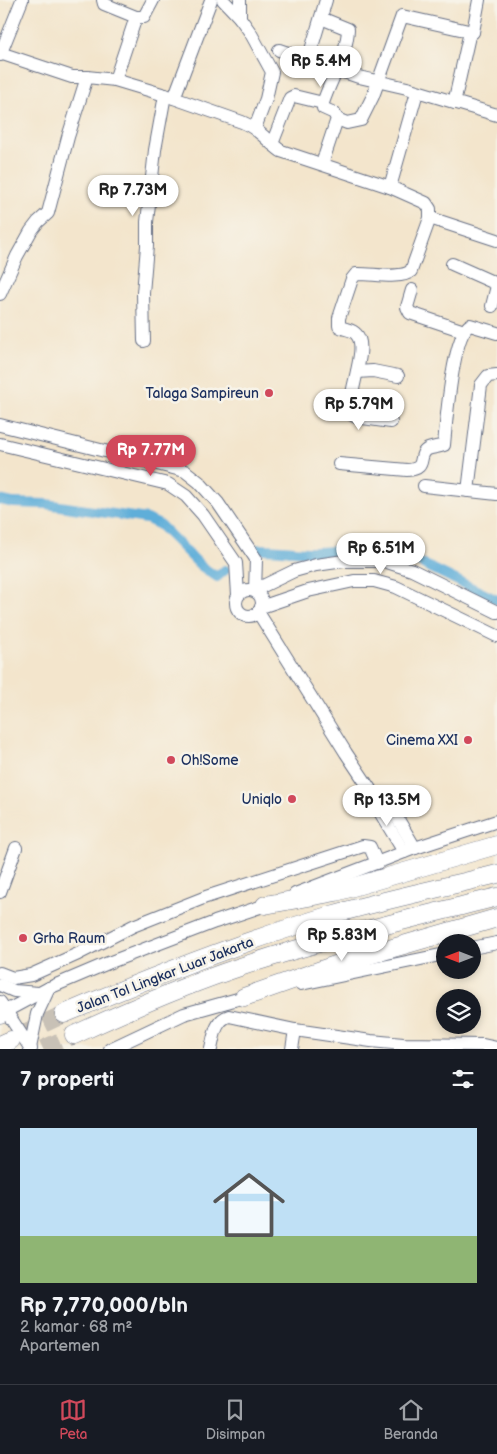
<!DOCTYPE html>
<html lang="id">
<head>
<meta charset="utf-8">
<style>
  :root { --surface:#171b24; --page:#20242c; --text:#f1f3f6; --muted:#9ea1a6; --line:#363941; --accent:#d1495b }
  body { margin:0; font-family:"Balsamiq Sans",sans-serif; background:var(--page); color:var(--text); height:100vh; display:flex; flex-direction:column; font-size:19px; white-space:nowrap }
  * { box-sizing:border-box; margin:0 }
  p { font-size:16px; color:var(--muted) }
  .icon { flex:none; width:28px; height:28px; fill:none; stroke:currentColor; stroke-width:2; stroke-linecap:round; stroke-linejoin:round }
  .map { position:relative; height:1049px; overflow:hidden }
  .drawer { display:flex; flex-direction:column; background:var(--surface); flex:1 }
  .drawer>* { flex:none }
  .needle { width:32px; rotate:270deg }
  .buttons { position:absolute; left:436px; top:934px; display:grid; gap:10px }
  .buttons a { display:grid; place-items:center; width:45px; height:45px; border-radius:50%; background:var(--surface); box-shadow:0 2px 8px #0003; font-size:25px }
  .price { position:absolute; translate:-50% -42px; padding:0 11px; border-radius:18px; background:#fff; color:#222; font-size:16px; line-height:32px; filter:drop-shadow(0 1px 2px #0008) }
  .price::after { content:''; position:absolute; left:50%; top:30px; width:15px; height:11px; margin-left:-8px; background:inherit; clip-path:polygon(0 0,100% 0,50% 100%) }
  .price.active { background:var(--accent); color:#fff }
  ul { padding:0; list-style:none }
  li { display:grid; align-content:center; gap:10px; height:265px; padding:0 20px }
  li+li { border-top:1px solid var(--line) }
  li span { display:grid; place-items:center; height:155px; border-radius:0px; color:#555 }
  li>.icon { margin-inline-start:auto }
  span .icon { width:90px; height:90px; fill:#fffc; stroke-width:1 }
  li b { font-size:21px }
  h2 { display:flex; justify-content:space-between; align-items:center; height:60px; padding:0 20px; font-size:21px }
  .dock { display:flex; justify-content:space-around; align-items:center; height:70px; border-top:1px solid var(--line); background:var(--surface); font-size:14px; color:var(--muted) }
  .dock a { display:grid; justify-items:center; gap:2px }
  .dock .active { color:var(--accent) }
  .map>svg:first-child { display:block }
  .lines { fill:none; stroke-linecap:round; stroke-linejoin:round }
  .canal { stroke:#5faed9; stroke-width:10 }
  .highway-tunnel { stroke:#c8c1b6; stroke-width:18; stroke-dasharray:18 9; stroke-linecap:butt }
  .minor-casing { stroke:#676f84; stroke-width:14 }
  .highway-casing { stroke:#676f84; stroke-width:19 }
  .minor { stroke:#fff; stroke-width:12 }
  .highway { stroke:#fff; stroke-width:18 }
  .poi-dot { fill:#d1495b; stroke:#f7f3e8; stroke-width:2 }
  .labels { text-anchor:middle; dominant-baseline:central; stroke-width:5; stroke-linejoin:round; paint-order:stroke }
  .poi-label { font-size:14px; fill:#1b2f5e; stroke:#f7f3e8; text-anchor:end }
  .street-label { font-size:14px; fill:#1b2f5e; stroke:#f7f3e8 }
</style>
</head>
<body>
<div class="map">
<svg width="497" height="1049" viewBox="0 0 497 1049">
  <rect width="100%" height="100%" fill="#f7f3e8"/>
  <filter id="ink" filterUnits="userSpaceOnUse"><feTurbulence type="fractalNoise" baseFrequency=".02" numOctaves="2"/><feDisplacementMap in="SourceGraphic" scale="10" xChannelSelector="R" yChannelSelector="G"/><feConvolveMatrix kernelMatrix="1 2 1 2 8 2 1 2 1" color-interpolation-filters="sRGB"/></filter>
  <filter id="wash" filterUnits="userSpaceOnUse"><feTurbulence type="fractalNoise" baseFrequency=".0096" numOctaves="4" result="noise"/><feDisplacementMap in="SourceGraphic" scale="20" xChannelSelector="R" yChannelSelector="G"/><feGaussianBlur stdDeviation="1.12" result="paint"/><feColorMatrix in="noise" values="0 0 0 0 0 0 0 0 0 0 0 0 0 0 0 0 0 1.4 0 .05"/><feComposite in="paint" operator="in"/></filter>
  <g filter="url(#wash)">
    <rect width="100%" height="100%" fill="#f3e5cc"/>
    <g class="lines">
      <g class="canal">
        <polyline points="0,500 13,503 46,504 147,519 160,525 201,566 217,577 225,570"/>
        <path d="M259,549C279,548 298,553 318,552C341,551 364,547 388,547L497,600"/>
      </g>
    </g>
  </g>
  <g filter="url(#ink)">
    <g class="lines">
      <g class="highway-tunnel">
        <polyline points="20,1035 64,1014"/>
        <polyline points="43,1049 74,1035"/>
      </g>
      <defs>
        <g id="minor">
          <polyline points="103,0 104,4 136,17 115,80"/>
          <polyline points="223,0 240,18 250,32 272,72 266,99 255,128"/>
          <polyline points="240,0 240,18"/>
          <polyline points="136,17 144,17 153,0"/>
          <path d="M321,18L348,29C347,55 331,78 323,103"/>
          <polyline points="279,50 359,77 407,88 497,115"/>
          <path d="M0,53L72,77H87L115,80L165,95L242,122C258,128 267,141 281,151L390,187L426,203L430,209V218L497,240"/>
          <polyline points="0,55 22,0"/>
          <polyline points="308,60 326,0"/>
          <polyline points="174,98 211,0"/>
          <polyline points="454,103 469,36 473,32 479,0"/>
          <polyline points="337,119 347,123 361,120 373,96 402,16 473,32"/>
          <polyline points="272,144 290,98 294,96 323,103 323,108 334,113 337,119 322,164"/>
          <polyline points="390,187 417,92"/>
          <polyline points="452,264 497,284"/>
          <polyline points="412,290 407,307 410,313 464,331"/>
          <polyline points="0,294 17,256 31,231 38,222 48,213 68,137 87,77"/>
          <polyline points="492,306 497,286"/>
          <polyline points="144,341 143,293 147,246 147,222 155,150 165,95"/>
          <polyline points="357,372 373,371 398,376"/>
          <path d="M391,422L356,417L351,414C346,395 370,347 356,334C352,329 344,330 339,326V318L352,279L356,274C371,273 400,280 411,271L430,218"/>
          <polyline points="0,425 185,471 199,482 218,503 256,559 255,591"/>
          <polyline points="0,444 168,484 186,496 203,515 236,563 238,595"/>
          <path d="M339,464L407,470C429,469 416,455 428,449C433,447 439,447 444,445C446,423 453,334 470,325L497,333"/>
          <polyline points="424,486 497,494"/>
          <polyline points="468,491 481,385 488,376 497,375"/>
          <circle cx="249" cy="603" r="13"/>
          <polyline points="256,592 263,586 294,571 316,565 344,561 384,561 412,570 497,612"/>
          <polyline points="261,607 308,591 354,581 374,581 396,587 497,636"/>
          <polyline points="258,612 346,753 372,792 375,804 404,852"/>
          <polyline points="372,792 386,799 415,848"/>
          <polyline points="0,892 16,848"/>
          <polyline points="295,894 415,848 497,821"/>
          <polyline points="472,948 497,943"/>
          <polyline points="0,973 13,978 31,975 78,954 133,926 206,897 363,846 370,847 377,863"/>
          <polyline points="301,984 445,954"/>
          <polyline points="0,985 14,991 38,993"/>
          <polyline points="0,1002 31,1049"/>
          <polyline points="6,1011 49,988 108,963 215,922 272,903"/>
          <polyline points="30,1048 37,1014 49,988"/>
          <polyline points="110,1049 184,1014 252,995"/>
          <path d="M211,1049C214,1037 215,1020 229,1016L295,1030L371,1041L403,1044L483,1045L497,1048"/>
          <polyline points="292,1049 295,1030"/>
        </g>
        <g id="highway">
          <polyline points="265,905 336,892 497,845"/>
          <polyline points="244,997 341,963 497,918"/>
          <polyline points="0,1014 6,1011"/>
          <path d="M64,1014C151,977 240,942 331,915C386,899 442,888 497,874"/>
          <path d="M74,1035C128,1010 183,986 240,967C324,939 411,919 497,897"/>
          <polyline points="0,1045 11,1040"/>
        </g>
      </defs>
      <use href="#minor" class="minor-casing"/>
      <use href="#highway" class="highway-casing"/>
      <use href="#minor" class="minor"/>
      <use href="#highway" class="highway"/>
    </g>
  </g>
  <g class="poi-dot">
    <circle cx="269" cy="393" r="5"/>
    <circle cx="468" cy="740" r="5"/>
    <circle cx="171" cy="760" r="5"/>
    <circle cx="292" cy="799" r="5"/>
    <circle cx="23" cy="938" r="5"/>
  </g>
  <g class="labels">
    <g class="poi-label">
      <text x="259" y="393">Talaga Sampireun</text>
      <text x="458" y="740">Cinema XXI</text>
      <text x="181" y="760" text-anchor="start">Oh!Some</text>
      <text x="282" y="799">Uniqlo</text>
      <text x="33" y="938" text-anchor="start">Grha Raum</text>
    </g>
    <g class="street-label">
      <text transform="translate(165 975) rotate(-21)">Jalan Tol Lingkar Luar Jakarta</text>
    </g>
  </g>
</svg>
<div class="buttons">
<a><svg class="needle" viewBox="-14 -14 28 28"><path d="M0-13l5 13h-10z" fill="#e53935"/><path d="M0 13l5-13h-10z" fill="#9ea1a6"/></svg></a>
<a><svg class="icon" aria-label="layers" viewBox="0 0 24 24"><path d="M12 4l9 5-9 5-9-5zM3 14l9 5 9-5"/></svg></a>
</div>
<b class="price" style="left:321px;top:88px">Rp 5.4M</b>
<b class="price" style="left:133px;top:217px">Rp 7.73M</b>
<b class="price" style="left:359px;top:431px">Rp 5.79M</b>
<b class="price active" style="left:151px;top:477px">Rp 7.77M</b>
<b class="price" style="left:381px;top:575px">Rp 6.51M</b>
<b class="price" style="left:387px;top:827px">Rp 13.5M</b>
<b class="price" style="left:342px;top:962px">Rp 5.83M</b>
</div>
<section class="drawer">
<h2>7 properti<svg class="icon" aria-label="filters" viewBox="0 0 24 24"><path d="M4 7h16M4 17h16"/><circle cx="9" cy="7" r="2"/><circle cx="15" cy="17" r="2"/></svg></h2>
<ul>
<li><span style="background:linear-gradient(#bfe0f5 70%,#8fb573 0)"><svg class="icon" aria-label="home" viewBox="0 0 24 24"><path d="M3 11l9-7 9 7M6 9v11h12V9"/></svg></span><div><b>Rp 7,770,000/bln</b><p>2 kamar · 68 m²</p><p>Apartemen</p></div></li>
</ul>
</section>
<nav class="dock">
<a class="active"><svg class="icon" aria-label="map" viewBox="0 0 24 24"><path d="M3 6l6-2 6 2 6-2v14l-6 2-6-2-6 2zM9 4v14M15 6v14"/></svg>Peta</a>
<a><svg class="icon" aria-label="saved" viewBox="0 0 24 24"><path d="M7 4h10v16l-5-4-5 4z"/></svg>Disimpan</a>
<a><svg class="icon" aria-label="home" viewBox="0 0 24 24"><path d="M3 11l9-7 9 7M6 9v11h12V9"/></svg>Beranda</a>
</nav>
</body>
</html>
